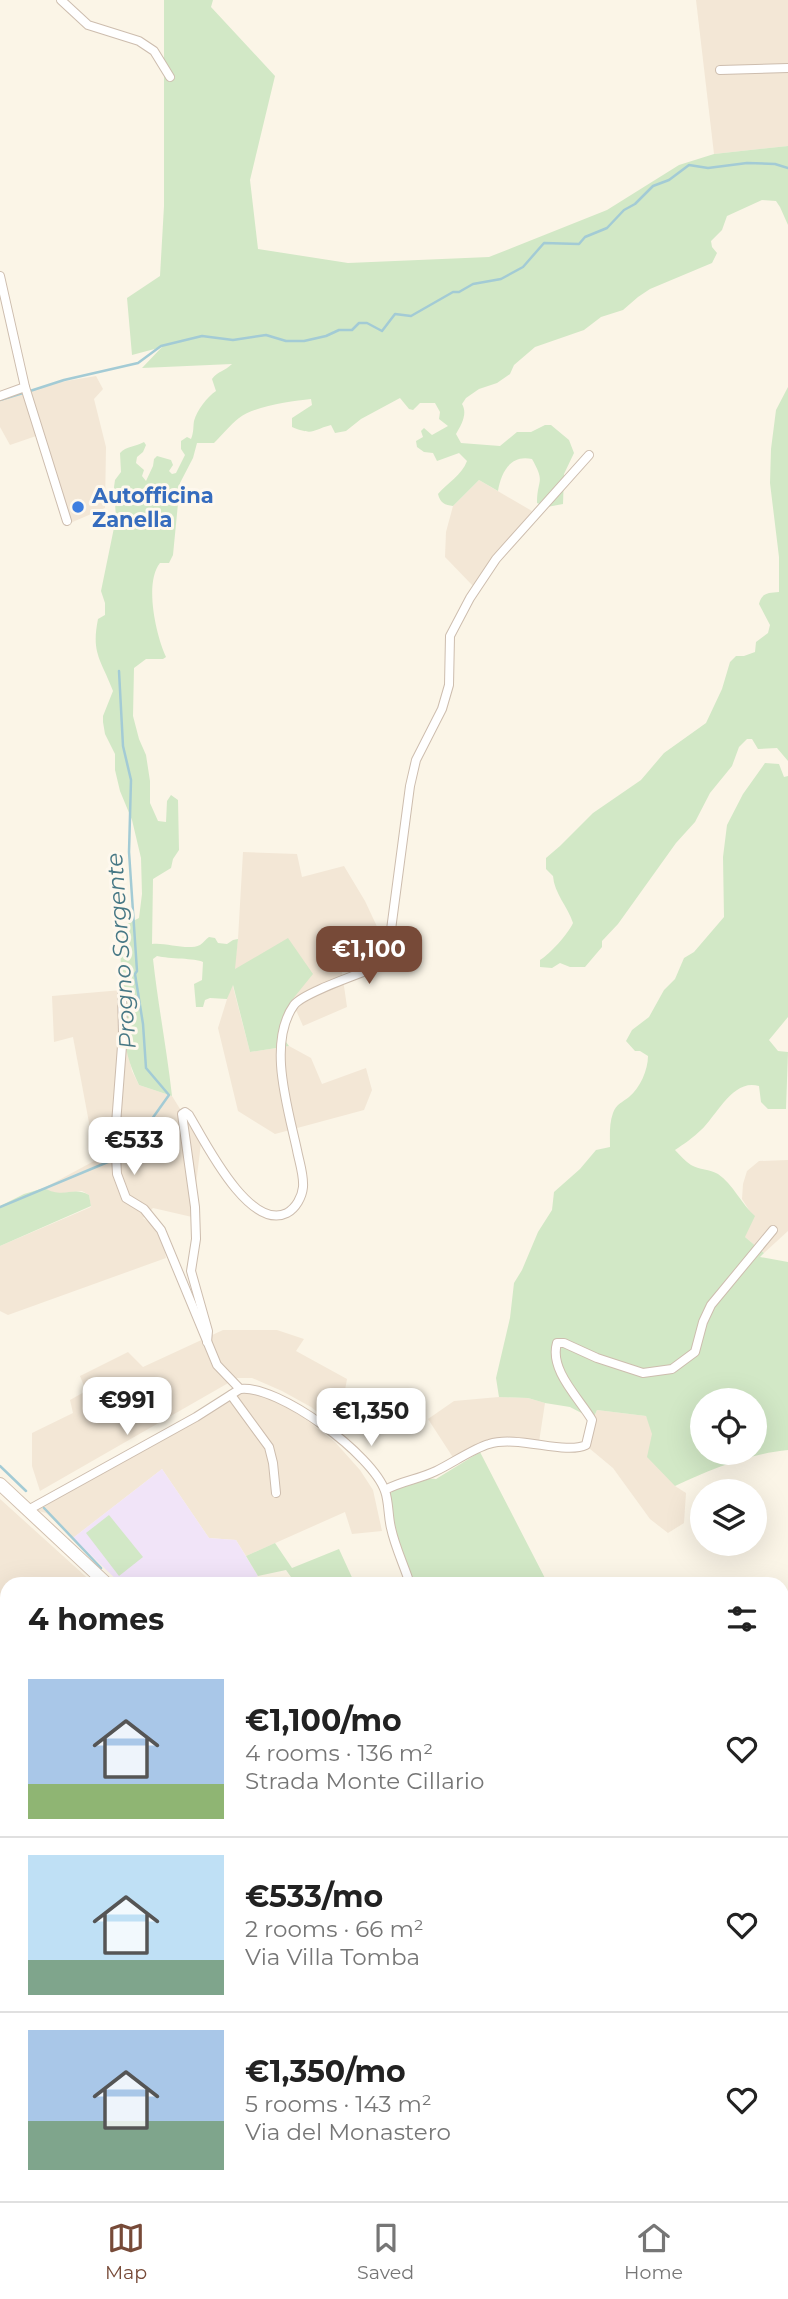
<!DOCTYPE html>
<html lang="en">
<head>
<meta charset="utf-8">
<style>
  :root { --surface:#fff; --page:#f6f6f6; --text:#222; --muted:#767676; --line:#e0e0e0; --accent:#774a38 }
  body { margin:0; font-family:Montserrat,sans-serif; background:var(--page); color:var(--text); height:100vh; display:flex; flex-direction:column; font-size:26px; white-space:nowrap }
  * { box-sizing:border-box; margin:0 }
  p { font-size:23px; color:var(--muted) }
  .icon { flex:none; width:38px; height:38px; fill:none; stroke:currentColor; stroke-width:2; stroke-linecap:round; stroke-linejoin:round }
  .map { position:relative; flex:1; overflow:hidden }
  .details { position:absolute; left:0px; top:1577px; width:789px; height:625px; display:flex; flex-direction:column; background:var(--surface); border-radius:21px 21px 0 0; box-shadow:0 7px 28px #0002 }
  .details>* { flex:none }
  .controls { position:absolute; left:690px; top:1388px; display:grid; gap:14px }
  .controls a { display:grid; place-items:center; width:77px; height:77px; border-radius:50%; background:var(--surface); box-shadow:0 7px 28px #0002; font-size:35px }
  .price { position:absolute; translate:-50% -60px; padding:0 16px; border-radius:14px; background:#fff; color:#222; font-size:23px; line-height:46px; filter:drop-shadow(0 2px 4px #0008) }
  .price::after { content:''; position:absolute; left:50%; top:42px; width:21px; height:16px; margin-left:-10px; background:inherit; clip-path:polygon(0 0,100% 0,50% 100%) }
  .price.active { background:var(--accent); color:#fff }
  ul { padding:0; list-style:none }
  li { display:flex; align-items:center; gap:21px; height:175px; padding:0 28px }
  li+li { border-top:2px solid var(--line) }
  li span { display:grid; place-items:center; flex:none; width:196px; height:140px; border-radius:0px; color:#555 }
  li>.icon { margin-inline-start:auto }
  span .icon { width:84px; height:84px; fill:#fffc; stroke-width:1 }
  li b { font-size:30px }
  h2 { display:flex; justify-content:space-between; align-items:center; height:84px; padding:0 28px; font-size:30px }
  .menu { display:flex; justify-content:space-around; align-items:center; height:98px; border-top:2px solid var(--line); background:var(--surface); font-size:19px; color:var(--muted) }
  .menu a { display:grid; justify-items:center; gap:4px }
  .menu .active { color:var(--accent) }
  .map>svg:first-child { display:block }
  .residential { fill:#f3e7d6 }
  .education { fill:#f1e4f8 }
  .green { fill:#d2e8c6; fill-rule:evenodd }
  .water { fill:#bcdce4; stroke:#a3cbd5; stroke-width:2 }
  .lines { fill:none; stroke-linecap:round; stroke-linejoin:round }
  .stream { stroke:#a3cbd5; stroke-width:2.5 }
  .street-casing { stroke:#cdbdae; stroke-width:10 }
  .secondary-casing { stroke:#d1bfae; stroke-width:14 }
  .primary-casing { stroke:#dbd5d1; stroke-width:14 }
  .street { stroke:#fff; stroke-width:8 }
  .secondary { stroke:#fff; stroke-width:12 }
  .primary { stroke:#f6dca3; stroke-width:12 }
  .shop-dot { fill:#3f7fe0; stroke:#fef8ed; stroke-width:2.5 }
  .labels { text-anchor:middle; dominant-baseline:central; stroke-width:6; stroke-linejoin:round; paint-order:stroke }
  .shop-label { font-size:21px; font-weight:bold; fill:#366cbe; stroke:#fef8ed; text-anchor:start }
  .water-label { font-size:23px; font-style:italic; fill:#477885; stroke:#fef8ed }
</style>
</head>
<body>
<div class="map">
<svg width="788" height="2201" viewBox="0 0 788 2201">
  <rect width="100%" height="100%" fill="#fbf5e7"/>
  <g class="residential">
    <polygon points="696,0 788,0 788,146 714,154"/>
    <polygon points="96,376 103,389 94,399 106,447 105,508 68,524 39,435 10,445 0,427 0,401 54,383"/>
    <polygon points="479,480 532,511 473,586 445,557 446,532 453,506"/>
    <polygon points="243,852 297,854 302,877 344,866 365,901 388,950 341,965 347,1007 303,1026 292,1001 234,970 238,939"/>
    <polygon points="232,983 250,1052 289,1046 311,1058 322,1084 366,1068 372,1090 364,1110 275,1134 238,1111 218,1028"/>
    <polygon points="122,990 125,1041 132,1071 139,1085 172,1096 201,1143 192,1217 153,1208 143,1218 152,1224 164,1246 166,1258 8,1315 0,1311 0,1246 91,1207 89,1195 82,1191 54,1194 44,1188 96,1160 73,1037 54,1042 52,996"/>
    <polygon points="788,1160 788,1231 764,1253 745,1237 749,1210 742,1199 743,1184 747,1171 759,1161"/>
    <polygon points="223,1330 277,1330 304,1339 296,1351 347,1379 338,1428 311,1407 282,1391 252,1378 237,1378 40,1491 32,1466 32,1433 73,1413 70,1400 86,1391 80,1376 128,1352 143,1367"/>
    <polygon points="241,1390 249,1391 277,1402 304,1418 335,1442 360,1470 373,1490 382,1531 352,1534 345,1512 246,1556 236,1540 209,1538 162,1469 73,1538 46,1513 34,1510"/>
    <polygon points="499,1397 528,1398 545,1403 539,1442 500,1439 454,1459 428,1419 454,1401"/>
    <polygon points="597,1410 646,1416 675,1486 686,1493 684,1523 668,1533 650,1519 613,1468 583,1443"/>
    <polygon points="0,1499 94,1584 7,1584 7,1730 0,1726"/>
    <polygon points="0,1740 7,1743 7,1888 0,1888"/>
  </g>
  <polygon class="education" points="162,1469 209,1538 236,1540 258,1576 242,1584 121,1584 73,1538"/>
  <g class="green">
    <path d="M164,0H213L211,7L275,76L250,180L258,249L348,263L489,257L607,210L679,165L714,154L788,146V225L780,207L776,201L762,200L727,216L722,230L711,241L712,247L717,253L712,263L650,289L638,297L623,310L601,317L584,330L535,347L514,365L510,374L497,383L479,389L466,398L462,404C468,414 461,425 456,434L461,443L500,446L517,432H531L545,425H551L569,440L574,453L564,474L563,504L547,507L537,503C537,478 546,484 532,459C510,454 501,473 498,491L479,480L453,506C445,505 440,503 438,494C447,483 462,475 467,461L459,453L437,461L433,453L424,452L417,447L416,441L423,437L421,431L424,428L432,435L448,426L439,419L440,412L435,403H420L413,410L409,409L400,398L361,419L346,431L335,433L331,425C312,430 314,436 292,427V418L312,405L311,399C291,401 255,406 239,418C230,425 222,435 214,443H197L193,458L180,483L173,555L169,563H160C144,583 156,635 166,657L163,659H146L134,668L133,716L139,739L146,755L150,781V803L158,821L166,822L167,801L171,795L178,800L179,850L173,859L171,868L153,879L152,944C165,942 188,951 200,945C203,943 206,939 209,937L215,938L218,943L227,944L233,940L238,939L235,969L288,938L313,974L292,1000L296,1010L291,1014L283,1038L289,1046L250,1052L233,985L227,999L210,998L205,1000L203,1007H196L194,984L202,980L203,962C195,958 169,959 157,956L153,959C158,1005 167,1050 172,1096L139,1085C132,1070 126,1055 125,1038C125,1029 127,1019 126,1010C123,982 115,950 127,924L139,918L142,894L141,858L132,820L120,791L115,770V754L105,734L103,722V716L113,691C101,659 91,654 98,619L105,615V603L101,591L116,518L114,487L115,480L121,472L120,453C126,446 136,447 144,442L146,445L143,452L137,457L136,463L144,470L142,476L146,481L153,466L154,459L157,456L171,460L173,465L169,471L172,474L176,473L185,455L181,449V441L187,437L191,439C194,432 193,427 194,421C197,410 207,397 216,391L212,379C218,371 225,371 232,364L142,368L162,347L132,355L127,298L160,276L164,206Z"/>
    <path d="M788,387V761L777,748L758,749L752,739H747L739,747L732,766L710,793L695,822L676,843L618,924L602,941V947L585,967H570L560,963L552,968L540,967V960C550,954 568,934 573,923C568,907 554,893 553,876L546,869V858L560,846L593,813L641,780L664,753L706,723L722,689L730,662L736,656H744L755,652L756,642L768,633L770,625L759,604C762,592 769,593 779,592V557L770,483L771,449L776,410Z"/>
    <path d="M765,763L779,764L784,777L788,776V1017L769,1040L778,1051L788,1052L786,1109H768L761,1102L759,1086C733,1078 717,1115 701,1130C694,1137 684,1144 675,1150C680,1155 685,1161 691,1165C699,1170 710,1169 718,1174C733,1184 742,1205 755,1216L745,1237L764,1253L760,1257L788,1262V1450C748,1454 711,1469 675,1486L647,1457L652,1434L646,1416L597,1410L593,1419L570,1407L545,1403L528,1398L499,1397L496,1378L510,1318L514,1283L522,1270L538,1232L552,1210L554,1192L580,1169L596,1150L610,1147C610,1136 609,1124 613,1113C616,1104 623,1102 629,1097C640,1088 648,1070 648,1056L640,1051H635L626,1041L632,1030L649,1017L664,990L675,979L684,958L694,952L724,917L723,857L727,825L743,794ZM702,1400H754V1452H702Z"/>
    <path d="M44,1188C64,1199 73,1186 89,1195L91,1206L0,1246V1206L24,1194Z"/>
    <path d="M480,1452L548,1584H411L399,1552L388,1496C397,1485 422,1477 436,1479Z"/>
    <polygon points="109,1515 143,1557 119,1576 86,1533"/>
    <polygon points="275,1543 292,1568 339,1549 355,1584 296,1584 286,1570 258,1576 246,1556"/>
  </g>
  <g class="water">
    <rect x="0" y="1925" width="7" height="122"/>
    <polygon points="479,2194 482,2201 326,2201 323,2195"/>
  </g>
  <g class="lines">
    <g class="stream">
      <polyline points="30,391 64,380 138,363 161,346 202,336 233,340 266,335 286,341 304,341 326,336 339,330 352,330 359,323 367,323 382,331 395,314 411,316 453,292 459,292 473,284 501,279 523,267 544,243 579,244 585,237 607,228 624,210 635,204 653,186 669,180 689,165 708,168 747,163 775,164 788,168"/>
      <polyline points="0,400 23,393"/>
      <polyline points="0,1207 127,1154 169,1095 146,1068 143,1024 135,974 137,971 129,852 131,780 123,746 119,671"/>
      <polyline points="0,1466 26,1491"/>
      <polyline points="44,1508 101,1568"/>
      <polyline points="92,1584 93,1583"/>
      <polyline points="782,1617 788,1618"/>
    </g>
    <defs>
      <g id="street">
        <polyline points="61,0 88,25 139,41 154,51 170,77"/>
        <polyline points="720,70 788,68"/>
        <polyline points="0,276 25,387 67,521"/>
        <polyline points="0,396 25,387"/>
        <polyline points="122,994 123,1033 115,1137 117,1174 126,1198 144,1209 161,1230 217,1365 240,1389"/>
        <path d="M207,1342L208,1331L191,1271L196,1239L195,1207L182,1114L185,1112L189,1115C204,1140 249,1232 287,1213C296,1208 302,1197 303,1187C304,1175 299,1161 297,1150C288,1108 267,1043 294,1005C304,992 363,973 381,965L387,960L410,786L416,760L442,709L449,685L450,636L470,598L496,559L589,455"/>
        <polyline points="231,1395 269,1447 273,1463 276,1493"/>
        <path d="M385,1490C401,1481 420,1479 436,1471C451,1464 474,1448 489,1444C518,1435 565,1455 586,1445L592,1420C579,1398 549,1370 557,1343H564L597,1358L643,1373L672,1369L695,1352L703,1322L711,1305L773,1230"/>
        <path d="M28,1510L196,1417L240,1389C278,1384 373,1455 385,1491C389,1502 388,1516 391,1528C395,1547 404,1565 410,1584"/>
        <polyline points="0,1849 7,1851"/>
        <polyline points="0,1899 7,1899"/>
        <polyline points="782,2028 788,2021"/>
        <polyline points="0,2064 7,2064"/>
        <polyline points="525,2194 529,2201"/>
        <polyline points="576,2194 582,2201"/>
        <polyline points="10,2201 10,2194"/>
      </g>
      <g id="secondary">
        <polyline points="0,1484 107,1584"/>
        <polyline points="624,2194 626,2201"/>
      </g>
      <g id="primary">
        <polyline points="0,1738 7,1741"/>
        <polyline points="503,2194 505,2201"/>
      </g>
    </defs>
    <use href="#street" class="street-casing"/>
    <use href="#secondary" class="secondary-casing"/>
    <use href="#primary" class="primary-casing"/>
    <use href="#street" class="street"/>
    <use href="#secondary" class="secondary"/>
    <use href="#primary" class="primary"/>
  </g>
  <circle class="shop-dot" cx="78" cy="507" r="7"/>
  <g class="labels">
    <g class="shop-label">
      <text x="92" y="495">Autofficina<tspan x="92" dy="24">Zanella</tspan></text>
    </g>
    <g class="water-label">
      <text transform="translate(121 951) rotate(-94)">Progno Sorgente</text>
    </g>
  </g>
</svg>
<div class="controls">
<a><svg class="icon" aria-label="locate" viewBox="0 0 24 24"><circle cx="12" cy="12" r="6"/><path d="M12 2v4M12 18v4M2 12h4M18 12h4"/></svg></a>
<a><svg class="icon" aria-label="layers" viewBox="0 0 24 24"><path d="M12 4l9 5-9 5-9-5zM3 14l9 5 9-5"/></svg></a>
</div>
<b class="price active" style="left:369px;top:986px">€1,100</b>
<b class="price" style="left:134px;top:1177px">€533</b>
<b class="price" style="left:127px;top:1437px">€991</b>
<b class="price" style="left:371px;top:1448px">€1,350</b>
<section class="details">
<h2>4 homes<svg class="icon" aria-label="filters" viewBox="0 0 24 24"><path d="M4 7h16M4 17h16"/><circle cx="9" cy="7" r="2"/><circle cx="15" cy="17" r="2"/></svg></h2>
<ul>
<li><span style="background:linear-gradient(#a9c7e8 75%,#8fb573 0)"><svg class="icon" aria-label="home" viewBox="0 0 24 24"><path d="M3 11l9-7 9 7M6 9v11h12V9"/></svg></span><div><b>€1,100/mo</b><p>4 rooms · 136 m²</p><p>Strada Monte Cillario</p></div><svg class="icon" aria-label="heart" viewBox="0 0 24 24"><path d="M12 20l-8-8c-3-5 5-10 8-4 3-6 11-1 8 4z"/></svg></li>
<li><span style="background:linear-gradient(#bfe0f5 75%,#7fa58c 0)"><svg class="icon" aria-label="home" viewBox="0 0 24 24"><path d="M3 11l9-7 9 7M6 9v11h12V9"/></svg></span><div><b>€533/mo</b><p>2 rooms · 66 m²</p><p>Via Villa Tomba</p></div><svg class="icon" aria-label="heart" viewBox="0 0 24 24"><path d="M12 20l-8-8c-3-5 5-10 8-4 3-6 11-1 8 4z"/></svg></li>
<li><span style="background:linear-gradient(#a9c7e8 65%,#7fa58c 0)"><svg class="icon" aria-label="home" viewBox="0 0 24 24"><path d="M3 11l9-7 9 7M6 9v11h12V9"/></svg></span><div><b>€1,350/mo</b><p>5 rooms · 143 m²</p><p>Via del Monastero</p></div><svg class="icon" aria-label="heart" viewBox="0 0 24 24"><path d="M12 20l-8-8c-3-5 5-10 8-4 3-6 11-1 8 4z"/></svg></li>
</ul>
</section>
</div>
<nav class="menu">
<a class="active"><svg class="icon" aria-label="map" viewBox="0 0 24 24"><path d="M3 6l6-2 6 2 6-2v14l-6 2-6-2-6 2zM9 4v14M15 6v14"/></svg>Map</a>
<a><svg class="icon" aria-label="saved" viewBox="0 0 24 24"><path d="M7 4h10v16l-5-4-5 4z"/></svg>Saved</a>
<a><svg class="icon" aria-label="home" viewBox="0 0 24 24"><path d="M3 11l9-7 9 7M6 9v11h12V9"/></svg>Home</a>
</nav>
</body>
</html>
